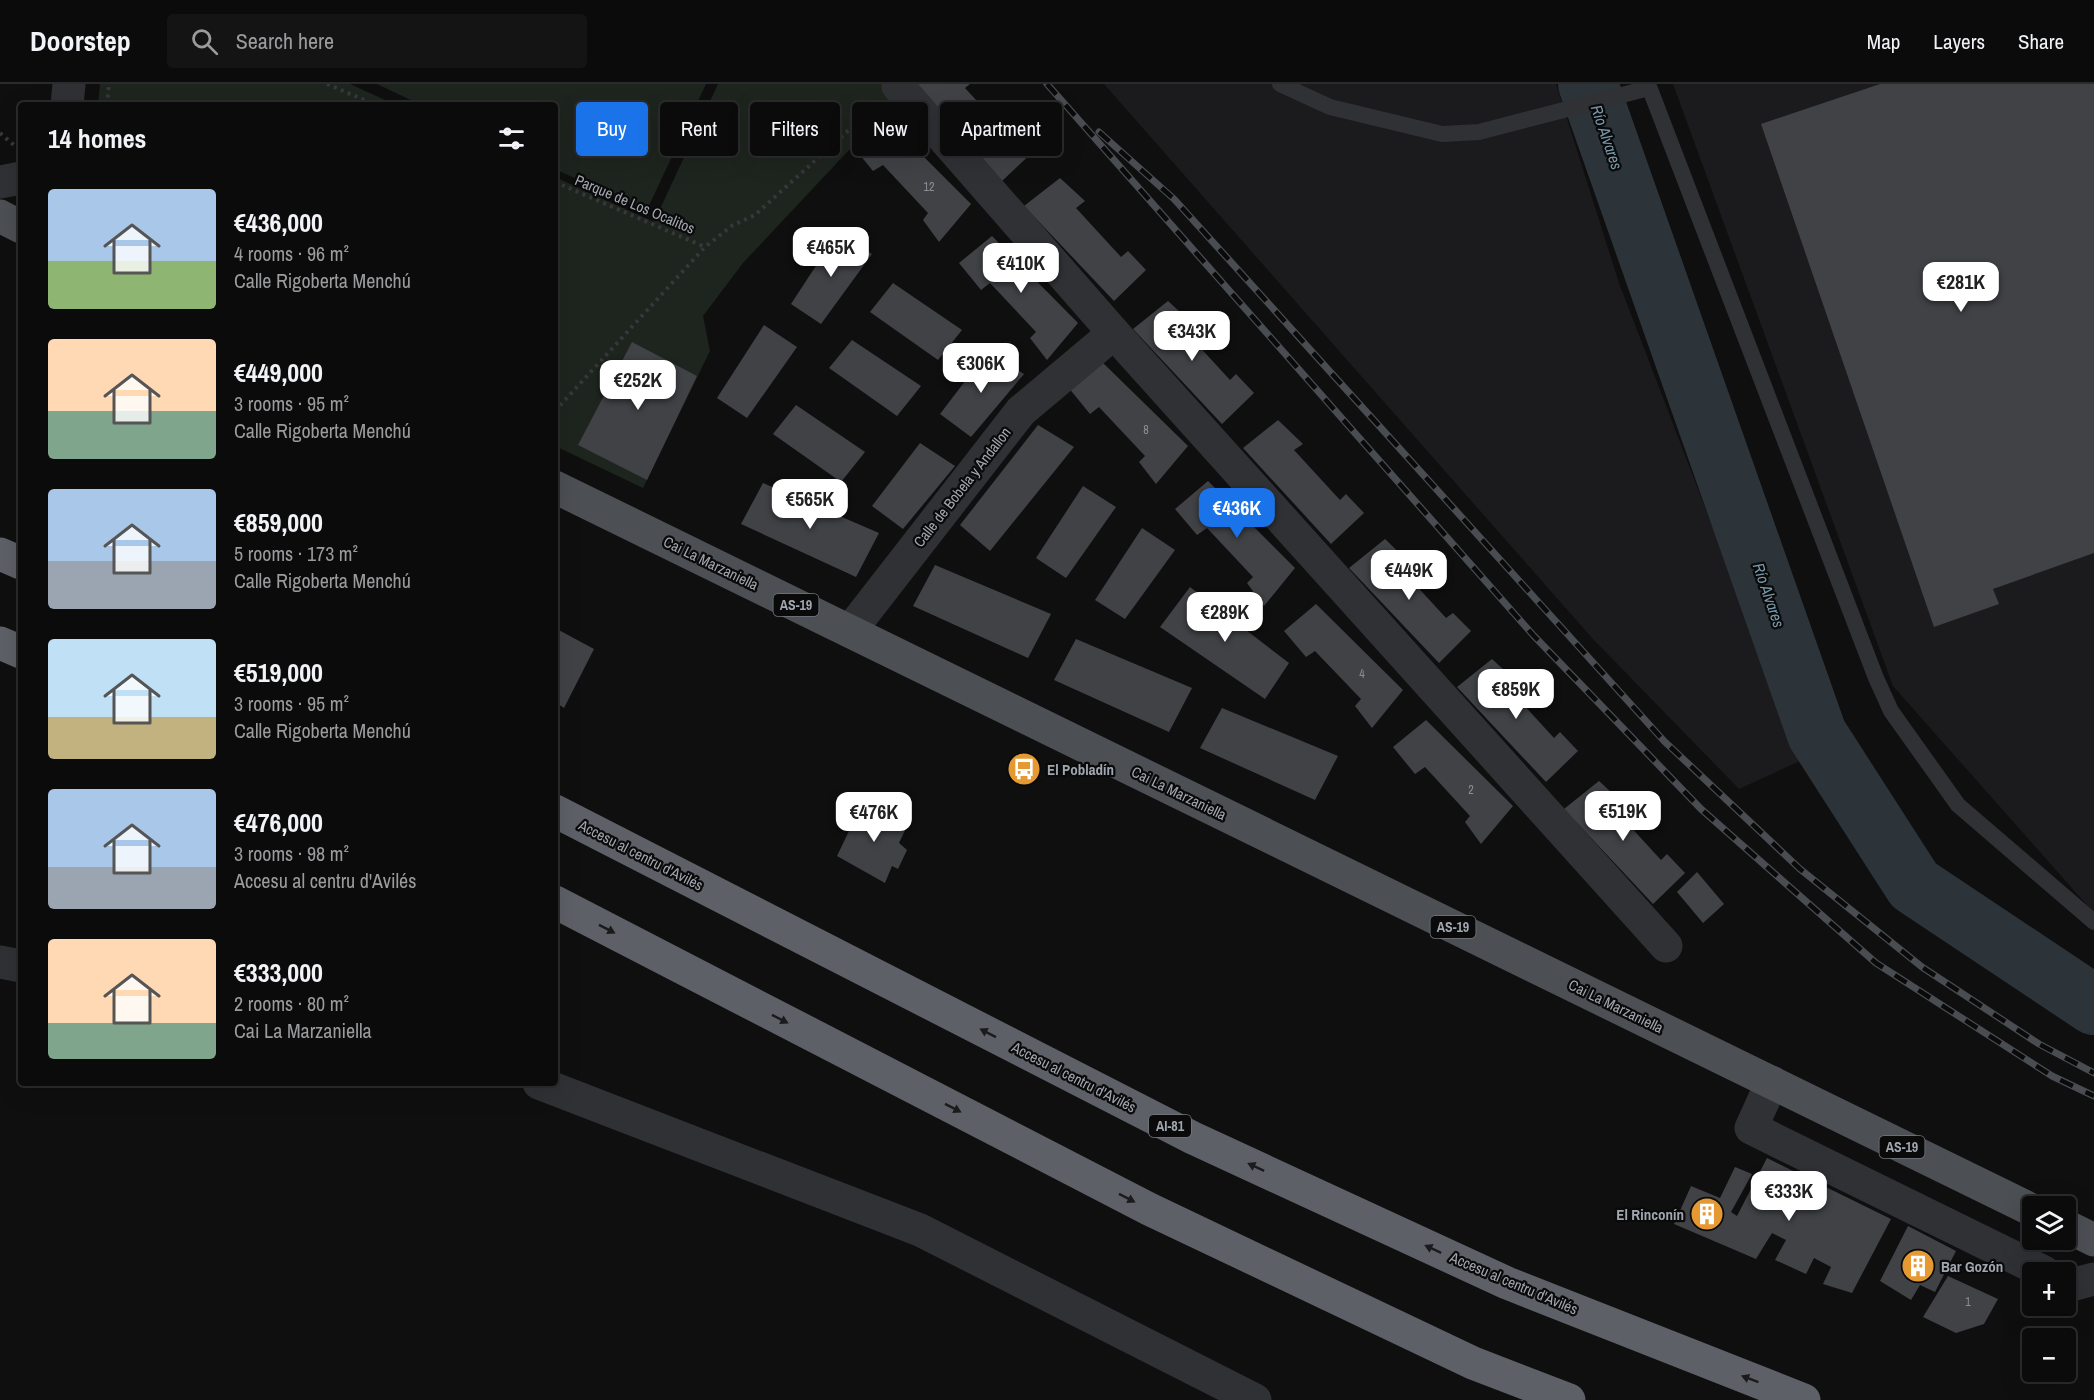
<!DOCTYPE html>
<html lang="en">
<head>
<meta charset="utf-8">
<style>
  :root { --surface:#0b0b0c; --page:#141415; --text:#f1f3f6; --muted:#9a9b9d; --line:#2b2b2d; --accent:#1a73e8 }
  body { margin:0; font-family:"Archivo Narrow",sans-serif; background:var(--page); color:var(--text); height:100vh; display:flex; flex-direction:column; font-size:22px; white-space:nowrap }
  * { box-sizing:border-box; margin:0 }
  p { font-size:20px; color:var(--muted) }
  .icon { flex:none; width:33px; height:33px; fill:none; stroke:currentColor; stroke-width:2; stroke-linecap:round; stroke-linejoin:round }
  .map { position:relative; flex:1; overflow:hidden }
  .sheet { position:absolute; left:18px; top:18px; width:540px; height:984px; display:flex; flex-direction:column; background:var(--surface); border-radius:6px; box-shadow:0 6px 24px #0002,0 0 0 2px var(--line) }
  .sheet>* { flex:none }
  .banner { position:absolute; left:576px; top:18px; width:570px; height:54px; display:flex; gap:12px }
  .tools { position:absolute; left:2022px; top:1112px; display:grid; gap:12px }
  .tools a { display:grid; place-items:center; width:54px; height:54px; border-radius:6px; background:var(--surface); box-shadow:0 6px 24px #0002,0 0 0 2px var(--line); font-size:30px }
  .price { position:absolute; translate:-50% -51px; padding:0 14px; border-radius:12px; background:#fff; color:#222; font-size:20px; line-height:39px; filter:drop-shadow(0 2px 3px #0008) }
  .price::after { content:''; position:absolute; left:50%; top:36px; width:18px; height:14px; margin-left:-9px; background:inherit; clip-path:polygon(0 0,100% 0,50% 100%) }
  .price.on { background:var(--accent); color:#fff }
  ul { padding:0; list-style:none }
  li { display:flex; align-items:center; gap:18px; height:150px; padding:0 30px }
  li span { display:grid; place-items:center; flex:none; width:168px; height:120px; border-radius:6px; color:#555 }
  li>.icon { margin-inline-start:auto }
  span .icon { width:72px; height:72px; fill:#fffc; stroke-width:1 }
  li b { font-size:26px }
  h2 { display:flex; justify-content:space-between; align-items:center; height:72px; padding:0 30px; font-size:26px }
  .chip { padding:0 21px; border-radius:6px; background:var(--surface); box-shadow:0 6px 24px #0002,0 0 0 2px var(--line); font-size:21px; line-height:54px }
  .chip.on { background:var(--accent); color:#fff }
  header { display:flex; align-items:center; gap:36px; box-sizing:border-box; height:84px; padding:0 30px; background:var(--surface); border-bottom:2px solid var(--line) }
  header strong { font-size:28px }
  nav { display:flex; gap:33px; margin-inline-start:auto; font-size:21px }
  .search { width:420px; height:54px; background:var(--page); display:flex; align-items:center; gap:15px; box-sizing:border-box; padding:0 21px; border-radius:6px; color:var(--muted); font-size:22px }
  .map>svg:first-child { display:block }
  .built { fill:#1b1b1d }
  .green { fill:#1e241e }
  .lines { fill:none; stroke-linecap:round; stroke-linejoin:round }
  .river { stroke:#2c343a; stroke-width:60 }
  .building { fill:#404246 }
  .path { stroke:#36383c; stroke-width:4; stroke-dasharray:3 4.5; stroke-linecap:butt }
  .lane { stroke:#303135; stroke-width:16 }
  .street { stroke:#303135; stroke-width:33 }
  .primary { stroke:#4c4f54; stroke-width:33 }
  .highway { stroke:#5d6066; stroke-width:33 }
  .rail-casing { stroke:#494c50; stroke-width:7 }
  .rail { stroke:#0a0a0b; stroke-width:4.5; stroke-dasharray:14; stroke-linecap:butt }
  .oneway { fill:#1b1b1d }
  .labels { text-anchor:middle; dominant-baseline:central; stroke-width:4.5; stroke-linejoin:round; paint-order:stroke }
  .number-label { font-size:12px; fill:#898e96 }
  .shield { fill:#0a0a0b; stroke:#74787e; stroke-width:1.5 }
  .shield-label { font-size:14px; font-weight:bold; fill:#a1a7b0 }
  .street-label { font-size:15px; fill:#a1a7b0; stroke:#0a0a0b }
  .poi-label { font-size:15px; font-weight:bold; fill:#a1a7b0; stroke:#0a0a0b; text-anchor:start }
  .water-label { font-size:16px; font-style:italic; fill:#7998aa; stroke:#0a0a0b }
</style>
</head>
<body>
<header>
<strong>Doorstep</strong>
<div class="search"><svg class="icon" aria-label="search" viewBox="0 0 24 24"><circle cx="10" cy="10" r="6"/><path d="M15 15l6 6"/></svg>Search here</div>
<nav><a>Map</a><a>Layers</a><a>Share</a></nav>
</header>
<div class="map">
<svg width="2094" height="1316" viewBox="0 0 2094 1316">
  <rect width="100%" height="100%" fill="#0f0f10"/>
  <g class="built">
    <polygon points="1104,0 1556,0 1619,199 1802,676 1739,705 1592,554"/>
    <polygon points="1673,0 2094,0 2094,829 1893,602"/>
  </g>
  <g class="green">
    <polygon points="100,0 350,0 396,21 98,21"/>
    <polygon points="377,0 706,0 646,128 555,85 555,21 421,21"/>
    <polygon points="718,0 911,0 743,179 703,232 710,267 643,404 555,362 555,93 654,138"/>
  </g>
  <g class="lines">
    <polyline class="river" points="1588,0 1817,650 1914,801 2094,921"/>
  </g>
  <g class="building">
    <polygon points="916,0 970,0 965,4 1010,53 1017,47 1035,66 1002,97"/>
    <polygon points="1880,0 2094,0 2094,469 1993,505 1999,520 1934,543 1761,40"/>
    <polygon points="884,33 971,120 939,158 923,136 928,129 883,81 873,87 851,60"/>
    <polygon points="1060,94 1085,117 1076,124 1121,173 1128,167 1146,186 1114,217 1024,122"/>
    <polygon points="838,148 872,170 821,240 791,220"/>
    <polygon points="992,152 1078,239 1047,276 1030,254 1036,248 990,199 981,206 959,179"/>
    <polygon points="893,199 962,246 938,276 870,228"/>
    <polygon points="1168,217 1193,240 1185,247 1230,296 1236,290 1254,309 1222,340 1133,245"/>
    <polygon points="764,241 797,263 747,334 717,314"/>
    <polygon points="852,256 921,302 897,332 829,284"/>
    <polygon points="632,258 697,292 647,396 578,361"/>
    <polygon points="988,267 1024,290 971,353 940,330"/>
    <polygon points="1100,276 1188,362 1156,400 1139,378 1145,372 1099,323 1090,330 1068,303"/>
    <polygon points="796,321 865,368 841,398 773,350"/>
    <polygon points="1278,336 1303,360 1294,366 1340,416 1346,410 1364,429 1331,460 1243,364"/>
    <polygon points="1038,341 1074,363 990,467 960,441"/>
    <polygon points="920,359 955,382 903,445 872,422"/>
    <polygon points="1208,397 1295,484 1264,522 1247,499 1253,493 1207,444 1197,451 1175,425"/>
    <polygon points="763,399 879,449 856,493 741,440"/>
    <polygon points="1083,402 1116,423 1066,494 1036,474"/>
    <polygon points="1142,444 1175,466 1125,535 1095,516"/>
    <polygon points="1385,455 1410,479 1401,485 1446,534 1453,529 1471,547 1439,579 1349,484"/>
    <polygon points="935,481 1051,530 1028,574 913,522"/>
    <polygon points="1190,503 1289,579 1265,615 1160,543"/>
    <polygon points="1316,520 1403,606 1372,644 1355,622 1361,615 1315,567 1306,573 1284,547"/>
    <polygon points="555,544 594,565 564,624 555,618"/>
    <polygon points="1076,555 1192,604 1169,648 1054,596"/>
    <polygon points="1492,575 1517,598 1509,605 1554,654 1560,648 1578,667 1546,698 1457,603"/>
    <polygon points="1222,624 1338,672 1315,716 1200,664"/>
    <polygon points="1426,636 1513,722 1481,760 1465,738 1470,732 1425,683 1415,690 1393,663"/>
    <polygon points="1599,697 1624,720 1616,727 1661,776 1667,770 1685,789 1653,820 1564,725"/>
    <polygon points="862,720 908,740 899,759 907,766 898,785 892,782 885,799 837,772"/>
    <polygon points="1697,788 1724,820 1703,839 1677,808"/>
    <polygon points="1767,1074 1891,1135 1852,1209 1823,1200 1831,1183 1814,1174 1806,1190 1775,1176 1786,1156 1772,1149 1756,1175 1674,1140 1691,1102 1720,1114 1735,1083 1752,1090 1731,1128 1737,1132"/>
    <polygon points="1908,1142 1956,1167 1935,1208 1920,1201 1911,1216 1880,1197"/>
    <polygon points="1948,1192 1998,1215 1984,1240 1956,1249 1923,1233"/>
  </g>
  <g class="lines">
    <g class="path">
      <polyline points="327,0 376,21"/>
      <polyline points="107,21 109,0"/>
      <polyline points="0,49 15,62"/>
      <polyline points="555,98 705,163"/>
      <polyline points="555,327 705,163 733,141 755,131 873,24"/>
    </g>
    <g class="lane">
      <polyline points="1280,0 1330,23 1442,50 1479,48 1649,4"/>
      <polyline points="1648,0 1876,594 1891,627 1958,721 2094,838"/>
    </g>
    <g class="street">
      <polyline points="898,2 1114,249 1666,862"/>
      <polyline points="67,21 69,0"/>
      <polyline points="0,98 21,94"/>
      <polyline points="850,547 1021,327 1114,249"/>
      <polyline points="0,878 21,882"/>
      <polyline points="1772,998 1751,1044 2044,1188"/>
      <polyline points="539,999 920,1146 1255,1316"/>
      <polyline points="2066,1199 2071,1201 2094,1195"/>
    </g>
    <g class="primary">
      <polyline points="0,132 21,143"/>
      <polyline points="555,403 2032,1126"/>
      <polyline points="2066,1142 2094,1156"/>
    </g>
    <g class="highway">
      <polyline points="0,470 21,479"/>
      <polyline points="0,559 21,568"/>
      <polyline points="555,727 1193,1054 1507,1199 1804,1316"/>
      <polyline points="555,818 1149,1125 1473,1279 1569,1316"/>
    </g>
    <defs>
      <g id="rail">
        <polyline points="1047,0 1534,552 1701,725 1876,879 2052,992 2094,1012"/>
        <polyline points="1099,48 1174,115 1664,657 1800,785 1922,883 2039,960 2094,989"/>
      </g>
    </defs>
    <use href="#rail" class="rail-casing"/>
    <use href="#rail" class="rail"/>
  </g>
  <defs><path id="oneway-solid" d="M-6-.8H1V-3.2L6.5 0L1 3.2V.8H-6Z" transform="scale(1.5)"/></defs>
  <g class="oneway">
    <use href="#oneway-solid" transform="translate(607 845) rotate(27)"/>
    <use href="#oneway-solid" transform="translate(780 935) rotate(27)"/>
    <use href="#oneway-solid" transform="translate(988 949) rotate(-153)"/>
    <use href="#oneway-solid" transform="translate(953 1024) rotate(27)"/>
    <use href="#oneway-solid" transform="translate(1256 1083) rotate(-155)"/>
    <use href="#oneway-solid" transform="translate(1127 1114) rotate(27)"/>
    <use href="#oneway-solid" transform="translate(1433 1165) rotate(-155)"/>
    <use href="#oneway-solid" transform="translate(1750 1295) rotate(-159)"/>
  </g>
  <defs>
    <symbol id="bus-disc" viewBox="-11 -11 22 22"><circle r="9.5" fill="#e59932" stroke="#0a0a0b"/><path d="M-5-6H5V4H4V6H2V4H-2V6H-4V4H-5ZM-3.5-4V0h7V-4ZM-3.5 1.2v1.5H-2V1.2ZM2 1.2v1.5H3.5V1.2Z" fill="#fff"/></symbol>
    <symbol id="building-disc" viewBox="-11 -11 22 22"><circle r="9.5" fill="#e59932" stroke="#0a0a0b"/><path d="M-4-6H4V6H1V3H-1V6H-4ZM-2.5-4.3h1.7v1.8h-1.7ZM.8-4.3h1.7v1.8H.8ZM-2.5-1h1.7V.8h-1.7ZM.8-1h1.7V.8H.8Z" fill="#fff"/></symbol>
  </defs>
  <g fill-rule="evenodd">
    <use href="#bus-disc" x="1005" y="666" width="38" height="38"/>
    <use href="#building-disc" x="1688" y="1111" width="38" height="38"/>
    <use href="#building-disc" x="1899" y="1163" width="38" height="38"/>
  </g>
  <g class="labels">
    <g class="number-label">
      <text x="929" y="103">12</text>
      <text x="1146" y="346">8</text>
      <text x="1362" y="590">4</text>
      <text x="1471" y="706">2</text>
      <text x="1968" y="1218">1</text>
    </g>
    <g class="shield">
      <rect x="773.5" y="510" width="45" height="22" rx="4.5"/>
      <rect x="1430.5" y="832" width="45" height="22" rx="4.5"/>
      <rect x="1149" y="1031" width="42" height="22" rx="4.5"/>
      <rect x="1879.5" y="1052" width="45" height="22" rx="4.5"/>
    </g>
    <g class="shield-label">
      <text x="796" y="521">AS-19</text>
      <text x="1453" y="843">AS-19</text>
      <text x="1170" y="1042">AI-81</text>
      <text x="1902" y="1063">AS-19</text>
    </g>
    <g class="street-label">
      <text transform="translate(635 120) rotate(23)">Parque de Los Ocalitos</text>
      <text transform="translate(962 403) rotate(-52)">Calle de Bobela y Andallon</text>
      <text transform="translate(711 479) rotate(26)">Cai La Marzaniella</text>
      <text transform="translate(1179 709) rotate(26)">Cai La Marzaniella</text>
      <text transform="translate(641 771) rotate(27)">Accesu al centru d'Avilés</text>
      <text transform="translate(1616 922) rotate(26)">Cai La Marzaniella</text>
      <text transform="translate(1074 993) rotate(27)">Accesu al centru d'Avilés</text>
      <text transform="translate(1514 1199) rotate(23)">Accesu al centru d'Avilés</text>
    </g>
    <g class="poi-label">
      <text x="1047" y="685">El Pobladín</text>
      <text x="1684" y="1130" text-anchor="end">El Rinconín</text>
      <text x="1941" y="1182">Bar Gozón</text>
    </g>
    <g class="water-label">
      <text transform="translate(1607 53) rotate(71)">Río Alvares</text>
      <text transform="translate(1769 511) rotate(71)">Río Alvares</text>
    </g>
  </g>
</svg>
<div class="tools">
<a><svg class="icon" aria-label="layers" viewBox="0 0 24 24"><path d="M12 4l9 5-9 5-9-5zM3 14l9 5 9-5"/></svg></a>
<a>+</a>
<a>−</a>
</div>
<b class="price" style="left:831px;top:194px">€465K</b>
<b class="price" style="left:1021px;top:210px">€410K</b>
<b class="price" style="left:1961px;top:229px">€281K</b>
<b class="price" style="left:1192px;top:278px">€343K</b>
<b class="price" style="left:981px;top:310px">€306K</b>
<b class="price" style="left:638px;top:327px">€252K</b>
<b class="price" style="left:810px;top:446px">€565K</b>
<b class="price on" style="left:1237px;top:455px">€436K</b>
<b class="price" style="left:1409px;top:517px">€449K</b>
<b class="price" style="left:1225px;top:559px">€289K</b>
<b class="price" style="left:1516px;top:636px">€859K</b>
<b class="price" style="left:1623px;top:758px">€519K</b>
<b class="price" style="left:874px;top:759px">€476K</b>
<b class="price" style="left:1789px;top:1138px">€333K</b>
<div class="banner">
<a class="chip on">Buy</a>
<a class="chip">Rent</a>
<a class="chip">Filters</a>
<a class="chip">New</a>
<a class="chip">Apartment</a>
</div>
<section class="sheet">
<h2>14 homes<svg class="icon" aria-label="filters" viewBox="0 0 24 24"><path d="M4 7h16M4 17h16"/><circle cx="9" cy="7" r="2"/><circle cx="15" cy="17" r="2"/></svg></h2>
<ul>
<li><span style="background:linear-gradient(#a9c7e8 60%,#8fb573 0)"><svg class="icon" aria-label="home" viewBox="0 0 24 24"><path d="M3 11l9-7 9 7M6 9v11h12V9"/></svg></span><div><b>€436,000</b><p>4 rooms · 96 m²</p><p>Calle Rigoberta Menchú</p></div></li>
<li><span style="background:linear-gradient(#ffd9b3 60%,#7fa58c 0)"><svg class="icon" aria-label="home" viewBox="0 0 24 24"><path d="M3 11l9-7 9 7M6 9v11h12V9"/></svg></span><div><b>€449,000</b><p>3 rooms · 95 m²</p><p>Calle Rigoberta Menchú</p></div></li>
<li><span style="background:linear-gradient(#a9c7e8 60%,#9aa5b1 0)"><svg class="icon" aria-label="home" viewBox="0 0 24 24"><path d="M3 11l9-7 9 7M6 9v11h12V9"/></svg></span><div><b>€859,000</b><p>5 rooms · 173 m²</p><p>Calle Rigoberta Menchú</p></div></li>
<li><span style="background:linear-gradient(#bfe0f5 65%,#c2b280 0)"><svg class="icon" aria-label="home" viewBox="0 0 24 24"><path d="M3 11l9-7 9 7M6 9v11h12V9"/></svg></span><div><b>€519,000</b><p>3 rooms · 95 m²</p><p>Calle Rigoberta Menchú</p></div></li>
<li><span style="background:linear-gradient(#a9c7e8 65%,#9aa5b1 0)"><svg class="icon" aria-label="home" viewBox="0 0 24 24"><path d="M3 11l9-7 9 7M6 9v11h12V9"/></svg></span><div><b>€476,000</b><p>3 rooms · 98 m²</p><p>Accesu al centru d'Avilés</p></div></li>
<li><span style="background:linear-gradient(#ffd9b3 70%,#7fa58c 0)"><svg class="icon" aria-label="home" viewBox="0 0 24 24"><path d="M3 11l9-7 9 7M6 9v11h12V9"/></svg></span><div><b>€333,000</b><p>2 rooms · 80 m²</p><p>Cai La Marzaniella</p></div></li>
</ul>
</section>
</div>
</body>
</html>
